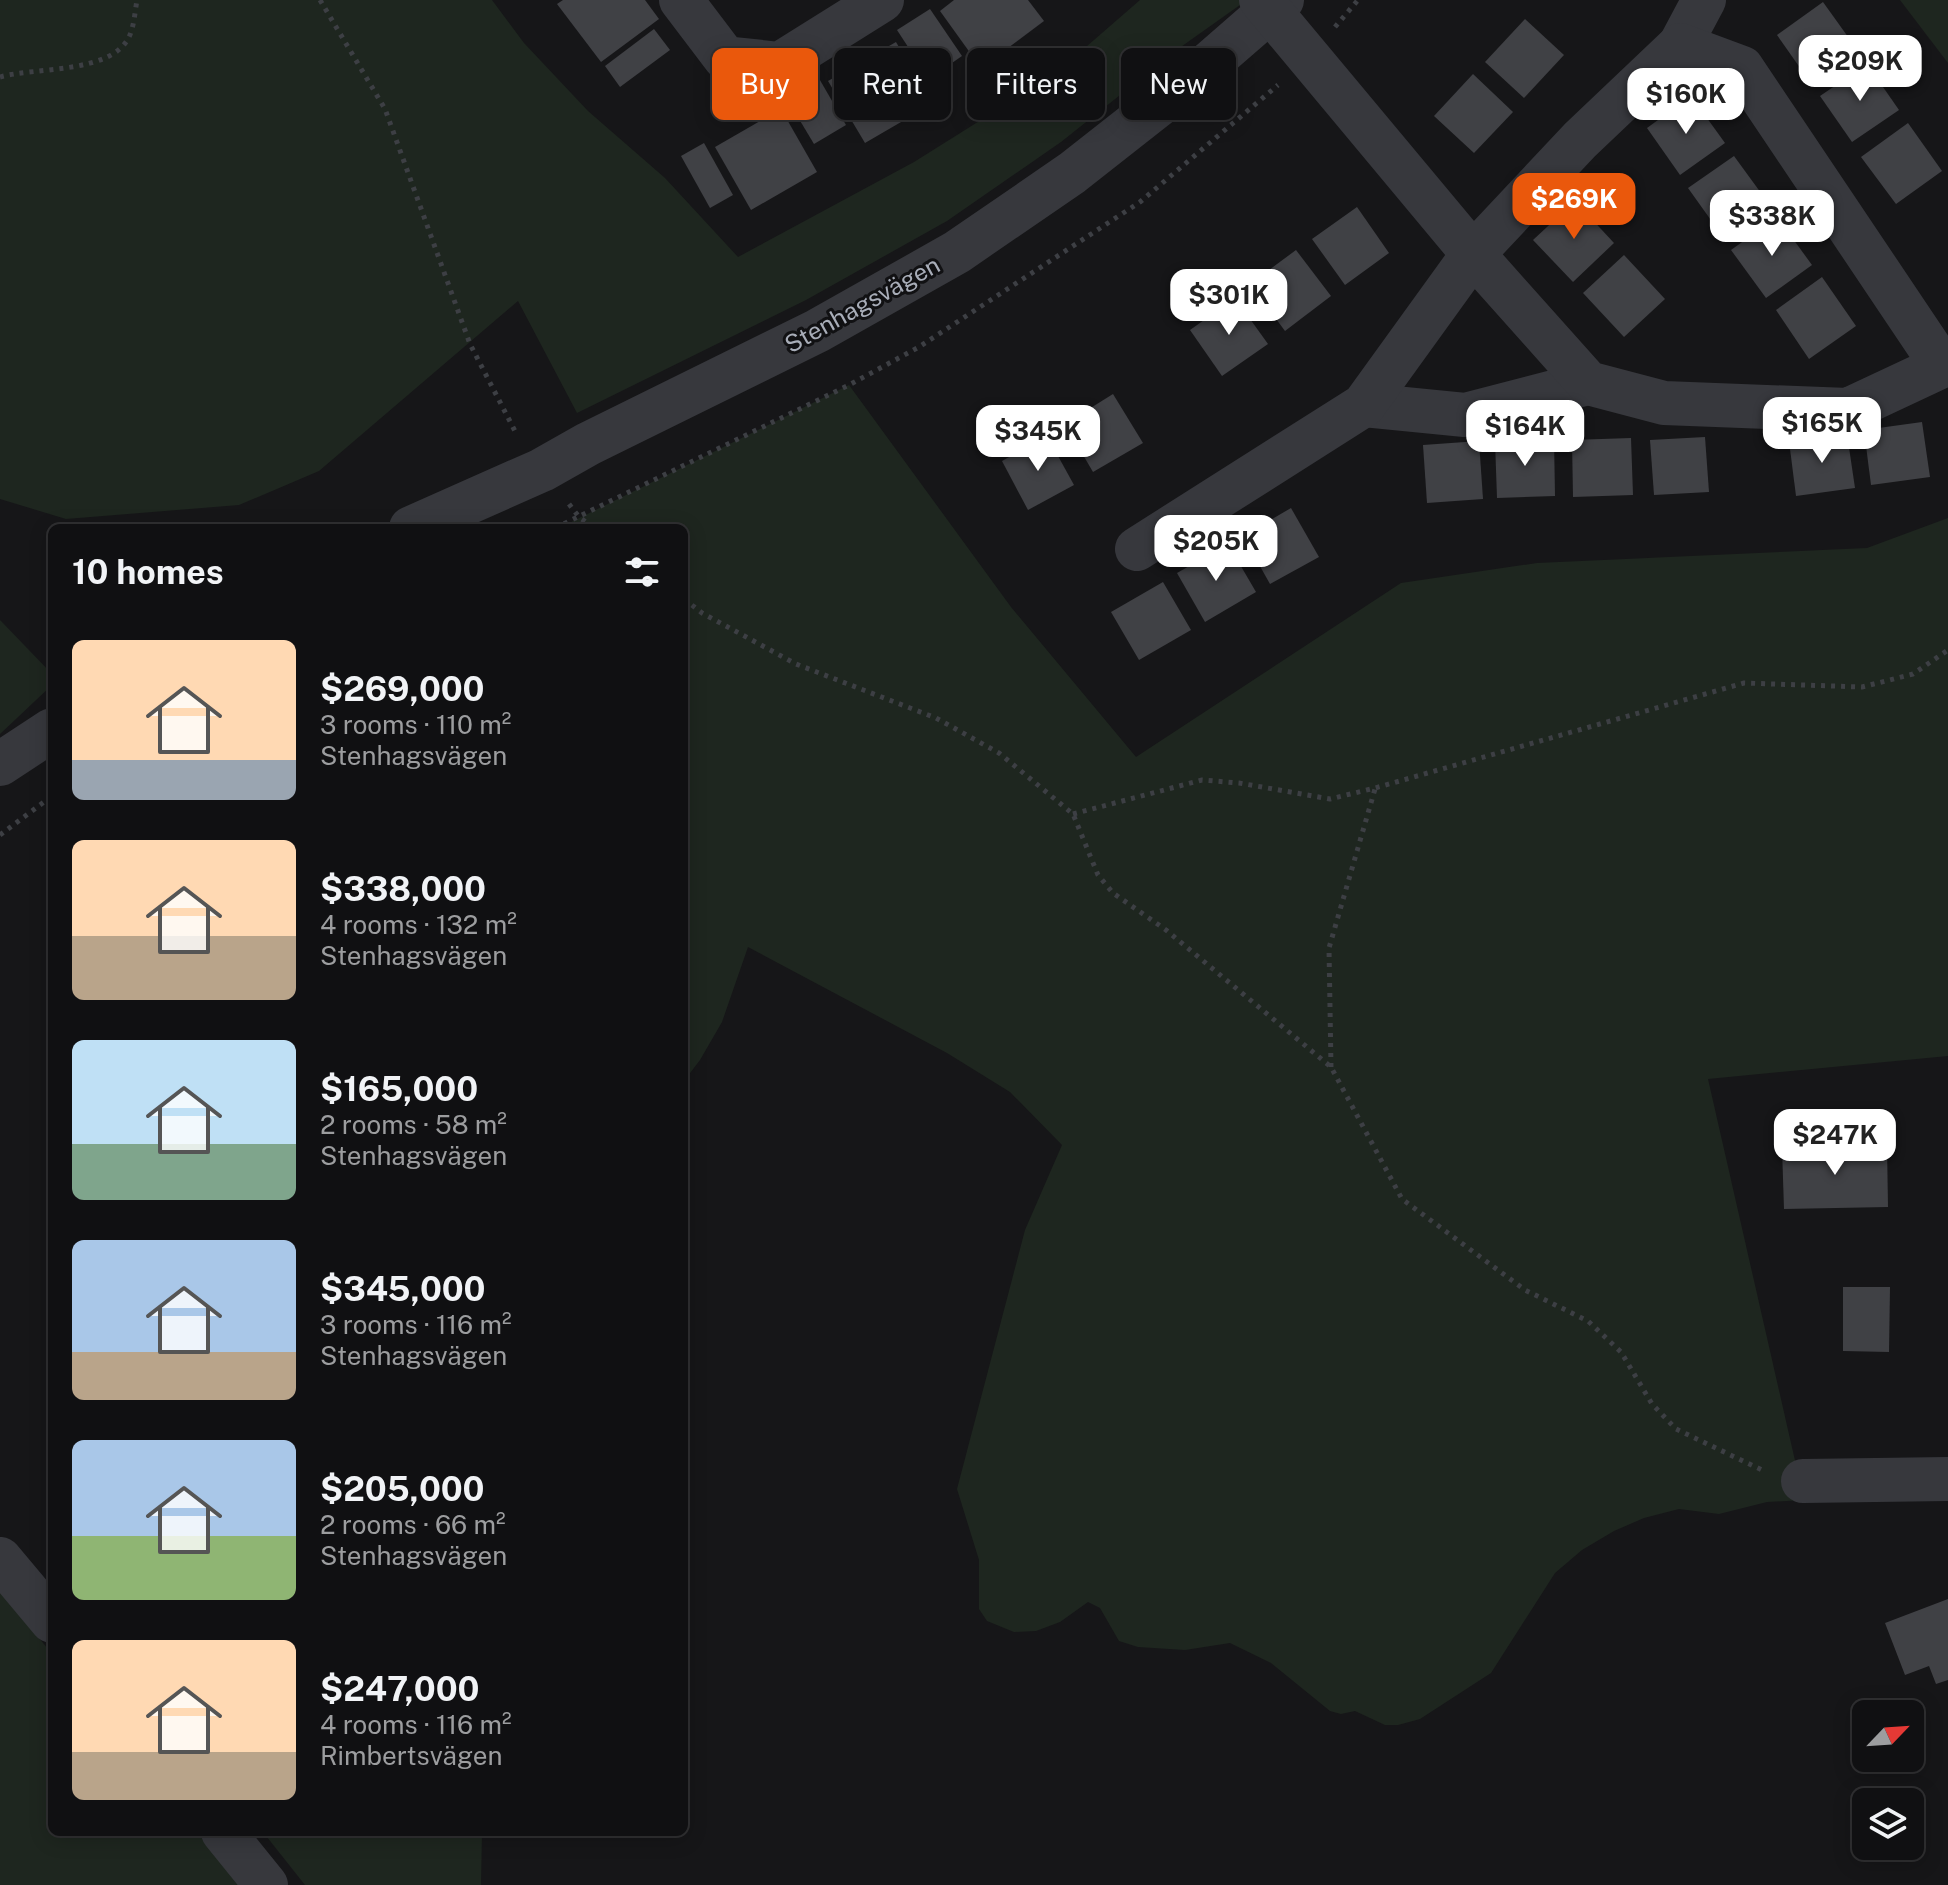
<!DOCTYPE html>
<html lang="en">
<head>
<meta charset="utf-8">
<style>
  :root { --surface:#101012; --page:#1e1e20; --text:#f1f3f6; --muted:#9c9d9f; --line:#303032; --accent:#ea580c }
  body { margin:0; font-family:"Public Sans",sans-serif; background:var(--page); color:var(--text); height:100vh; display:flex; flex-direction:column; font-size:30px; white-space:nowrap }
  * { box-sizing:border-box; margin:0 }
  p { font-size:26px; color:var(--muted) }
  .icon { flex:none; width:44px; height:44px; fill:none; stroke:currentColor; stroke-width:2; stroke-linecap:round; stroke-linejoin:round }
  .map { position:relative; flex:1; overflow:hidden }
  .sheet { position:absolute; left:48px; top:524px; width:640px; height:1312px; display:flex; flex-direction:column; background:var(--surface); border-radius:12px; box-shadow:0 4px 20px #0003,0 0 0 2px var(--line) }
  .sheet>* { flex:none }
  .banner { position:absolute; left:712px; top:48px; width:760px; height:72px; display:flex; gap:16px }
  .needle { width:52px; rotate:65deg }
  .tools { position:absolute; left:1852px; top:1700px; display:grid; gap:16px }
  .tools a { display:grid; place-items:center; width:72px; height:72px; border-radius:12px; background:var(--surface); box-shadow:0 4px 20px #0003,0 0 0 2px var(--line); font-size:40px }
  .price { position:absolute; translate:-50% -68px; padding:0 18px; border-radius:16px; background:#fff; color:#222; font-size:26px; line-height:52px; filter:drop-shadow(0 2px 4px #0008) }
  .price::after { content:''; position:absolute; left:50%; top:48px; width:24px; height:18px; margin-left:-12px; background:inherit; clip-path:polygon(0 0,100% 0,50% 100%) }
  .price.active { background:var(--accent); color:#fff }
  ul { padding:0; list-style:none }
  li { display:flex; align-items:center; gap:24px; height:200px; padding:0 24px }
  li span { display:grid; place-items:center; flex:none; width:224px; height:160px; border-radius:12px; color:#555 }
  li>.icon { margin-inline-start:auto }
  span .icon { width:96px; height:96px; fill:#fffc; stroke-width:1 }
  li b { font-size:34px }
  h2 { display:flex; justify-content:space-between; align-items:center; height:96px; padding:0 24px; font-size:34px }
  .tag { padding:0 28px; border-radius:12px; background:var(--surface); box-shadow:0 4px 20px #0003,0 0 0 2px var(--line); font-size:28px; line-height:72px }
  .tag.active { background:var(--accent); color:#fff }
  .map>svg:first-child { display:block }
  .green { fill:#1e261f }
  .building { fill:#404145 }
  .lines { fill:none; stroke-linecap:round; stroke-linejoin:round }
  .path { stroke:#3d3f44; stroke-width:5; stroke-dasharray:4 6; stroke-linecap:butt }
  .minor { stroke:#37383d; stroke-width:44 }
  .labels { text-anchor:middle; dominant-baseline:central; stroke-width:6; stroke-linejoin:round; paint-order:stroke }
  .street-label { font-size:24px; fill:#a8adb8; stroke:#111113 }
</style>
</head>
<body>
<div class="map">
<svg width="1948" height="1885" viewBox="0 0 1948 1885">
  <rect width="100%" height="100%" fill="#161618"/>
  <g class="green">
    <polygon points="0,0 492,0 524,43 588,111 665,178 738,257 914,162 1056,73 1140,0 1247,0 1178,49 1061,142 947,221 806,300 577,413 518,301 319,471 239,505 66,519 0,499"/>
    <polygon points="1900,0 1948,0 1948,63"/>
    <polygon points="849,385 1011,607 1136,757 1401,583 1537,563 1867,548 1948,518 1948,1056 1708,1079 1804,1500 1767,1502 1719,1514 1679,1509 1644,1518 1614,1531 1582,1550 1555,1573 1491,1673 1420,1719 1398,1725 1385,1725 1355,1711 1341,1714 1330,1711 1271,1663 1230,1643 1185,1650 1138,1647 1119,1641 1100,1608 1088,1602 1060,1622 1036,1631 1014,1632 987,1621 979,1609 979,1560 957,1489 1025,1230 1062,1145 1010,1092 947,1053 748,947 722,1022 700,1060 684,1081 684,528 559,528"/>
    <polygon points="0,620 52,674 52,685 0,734"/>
    <polygon points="0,1590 52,1654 52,1832 198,1832 242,1885 0,1885"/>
    <polygon points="263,1832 482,1832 481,1885 305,1885"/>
  </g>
  <g class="building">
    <polygon points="563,0 645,0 659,19 601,62 557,4"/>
    <polygon points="954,0 1028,0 1044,21 981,68 940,11"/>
    <polygon points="1823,2 1856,48 1810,82 1777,35"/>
    <polygon points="930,9 962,56 929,79 897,30"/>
    <polygon points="1525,19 1564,55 1524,98 1485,62"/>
    <polygon points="654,29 670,50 620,87 605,66"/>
    <polygon points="896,42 932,104 865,143 828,81"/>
    <polygon points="1867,64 1899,110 1852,142 1820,96"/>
    <polygon points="1473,74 1513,112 1474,153 1434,116"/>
    <polygon points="817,75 846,125 814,144 784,94"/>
    <polygon points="1691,96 1725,143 1680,175 1647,128"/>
    <polygon points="781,109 817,172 751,210 715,147"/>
    <polygon points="1908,123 1942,171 1896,204 1861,157"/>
    <polygon points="704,143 733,195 710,208 681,156"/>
    <polygon points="1734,156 1769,204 1723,237 1688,188"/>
    <polygon points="1575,201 1614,243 1573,282 1533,240"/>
    <polygon points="1357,207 1389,253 1345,285 1312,239"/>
    <polygon points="1777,217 1812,265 1766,298 1731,250"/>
    <polygon points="1296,250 1331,296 1285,331 1250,284"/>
    <polygon points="1624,255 1665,299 1624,337 1583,293"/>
    <polygon points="1822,277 1856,326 1809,359 1776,310"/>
    <polygon points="1235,298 1268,344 1222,376 1190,330"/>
    <polygon points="1113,394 1143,443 1093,472 1065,424"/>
    <polygon points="1922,422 1930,477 1871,485 1864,430"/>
    <polygon points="1847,434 1855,488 1796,496 1789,441"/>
    <polygon points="1047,436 1074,485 1028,510 1002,461"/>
    <polygon points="1705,437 1709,492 1654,495 1650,440"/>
    <polygon points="1631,438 1633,495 1573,497 1572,440"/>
    <polygon points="1554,439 1555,496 1497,498 1495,441"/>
    <polygon points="1479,441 1483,499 1427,503 1423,445"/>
    <polygon points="1291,508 1319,557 1270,584 1243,536"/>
    <polygon points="1228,544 1256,592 1205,622 1177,573"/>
    <polygon points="1163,582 1191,630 1139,660 1111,612"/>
    <polygon points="1887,1146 1888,1207 1784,1209 1782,1148"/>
    <polygon points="1843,1287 1890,1287 1889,1352 1843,1351"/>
    <polygon points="1948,1599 1948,1680 1936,1684 1929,1666 1905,1675 1885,1623"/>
  </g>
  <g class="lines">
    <g class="path">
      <polyline points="320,0 385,109 470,344 517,435"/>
      <polyline points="1335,27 1358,0"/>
      <path d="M0,77C35,67 111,74 129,37C134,27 135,11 137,0"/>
      <polyline points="569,504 579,517 594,528"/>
      <polyline points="555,528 849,385 919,347 1140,202 1278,85"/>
      <polyline points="684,599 702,613 796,664 936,718 999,753 1073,814 1098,875 1113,893 1166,930 1331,1067 1402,1199 1525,1290 1588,1321 1621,1352 1652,1404 1676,1429 1764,1471"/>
      <polyline points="1073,814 1202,780 1239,783 1330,799 1375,788 1744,683 1862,687 1913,674 1948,650"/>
      <polyline points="0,835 52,796"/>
      <polyline points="1331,1067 1329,948 1375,789"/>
    </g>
    <g class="minor">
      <polyline points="681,0 725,58 780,64 882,0"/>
      <polyline points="1680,45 1704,0"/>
      <polyline points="1364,405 1465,415 1588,383"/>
      <polyline points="411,528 542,470 588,444 817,331 957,252 1072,173 1189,81 1282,0"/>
      <polyline points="1137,549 1364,405 1473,254 1580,140 1680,45 1742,68 1942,366 1848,410 1664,403 1588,383 1473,254 1261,0"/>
      <polyline points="0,764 52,730"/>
      <polyline points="1803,1481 1948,1479"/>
      <polyline points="0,1559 52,1621"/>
      <polyline points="223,1832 266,1885"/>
    </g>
  </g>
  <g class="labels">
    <g class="street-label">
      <text transform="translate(862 304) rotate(-29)">Stenhagsvägen</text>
    </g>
  </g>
</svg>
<div class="tools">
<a><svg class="needle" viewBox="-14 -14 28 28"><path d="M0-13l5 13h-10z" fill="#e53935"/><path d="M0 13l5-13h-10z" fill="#9c9d9f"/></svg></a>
<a><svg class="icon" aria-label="layers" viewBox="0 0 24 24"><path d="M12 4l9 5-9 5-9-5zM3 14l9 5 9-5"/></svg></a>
</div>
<b class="price" style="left:1860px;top:103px">$209K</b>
<b class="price" style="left:1686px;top:136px">$160K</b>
<b class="price active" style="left:1574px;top:241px">$269K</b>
<b class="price" style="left:1772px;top:258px">$338K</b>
<b class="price" style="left:1229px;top:337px">$301K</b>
<b class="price" style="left:1822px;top:465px">$165K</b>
<b class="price" style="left:1525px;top:468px">$164K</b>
<b class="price" style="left:1038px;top:473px">$345K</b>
<b class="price" style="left:1216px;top:583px">$205K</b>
<b class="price" style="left:1835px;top:1177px">$247K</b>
<div class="banner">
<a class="tag active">Buy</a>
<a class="tag">Rent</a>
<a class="tag">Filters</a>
<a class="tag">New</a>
</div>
<section class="sheet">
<h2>10 homes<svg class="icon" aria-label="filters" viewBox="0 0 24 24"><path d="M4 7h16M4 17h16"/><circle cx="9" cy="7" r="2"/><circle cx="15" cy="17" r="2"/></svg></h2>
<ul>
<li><span style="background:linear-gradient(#ffd9b3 75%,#9aa5b1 0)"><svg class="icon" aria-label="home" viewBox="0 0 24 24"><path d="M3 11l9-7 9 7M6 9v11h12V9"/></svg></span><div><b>$269,000</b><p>3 rooms · 110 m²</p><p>Stenhagsvägen</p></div></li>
<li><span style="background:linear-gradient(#ffd9b3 60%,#b9a48a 0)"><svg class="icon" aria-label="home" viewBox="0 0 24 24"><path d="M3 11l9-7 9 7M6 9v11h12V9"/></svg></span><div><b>$338,000</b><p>4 rooms · 132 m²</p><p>Stenhagsvägen</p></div></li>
<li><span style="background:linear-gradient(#bfe0f5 65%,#7fa58c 0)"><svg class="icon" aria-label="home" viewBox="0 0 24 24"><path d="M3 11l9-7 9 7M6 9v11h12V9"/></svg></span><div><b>$165,000</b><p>2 rooms · 58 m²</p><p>Stenhagsvägen</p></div></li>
<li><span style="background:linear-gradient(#a9c7e8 70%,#b9a48a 0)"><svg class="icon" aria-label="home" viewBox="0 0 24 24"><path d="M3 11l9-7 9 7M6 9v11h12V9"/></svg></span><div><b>$345,000</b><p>3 rooms · 116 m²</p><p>Stenhagsvägen</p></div></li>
<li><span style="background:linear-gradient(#a9c7e8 60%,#8fb573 0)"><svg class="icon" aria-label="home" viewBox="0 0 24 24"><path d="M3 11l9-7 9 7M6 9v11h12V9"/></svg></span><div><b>$205,000</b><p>2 rooms · 66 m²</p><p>Stenhagsvägen</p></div></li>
<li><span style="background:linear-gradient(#ffd9b3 70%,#b9a48a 0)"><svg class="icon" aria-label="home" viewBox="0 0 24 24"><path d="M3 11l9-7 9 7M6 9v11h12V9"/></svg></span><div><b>$247,000</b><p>4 rooms · 116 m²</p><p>Rimbertsvägen</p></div></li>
</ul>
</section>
</div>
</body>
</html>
